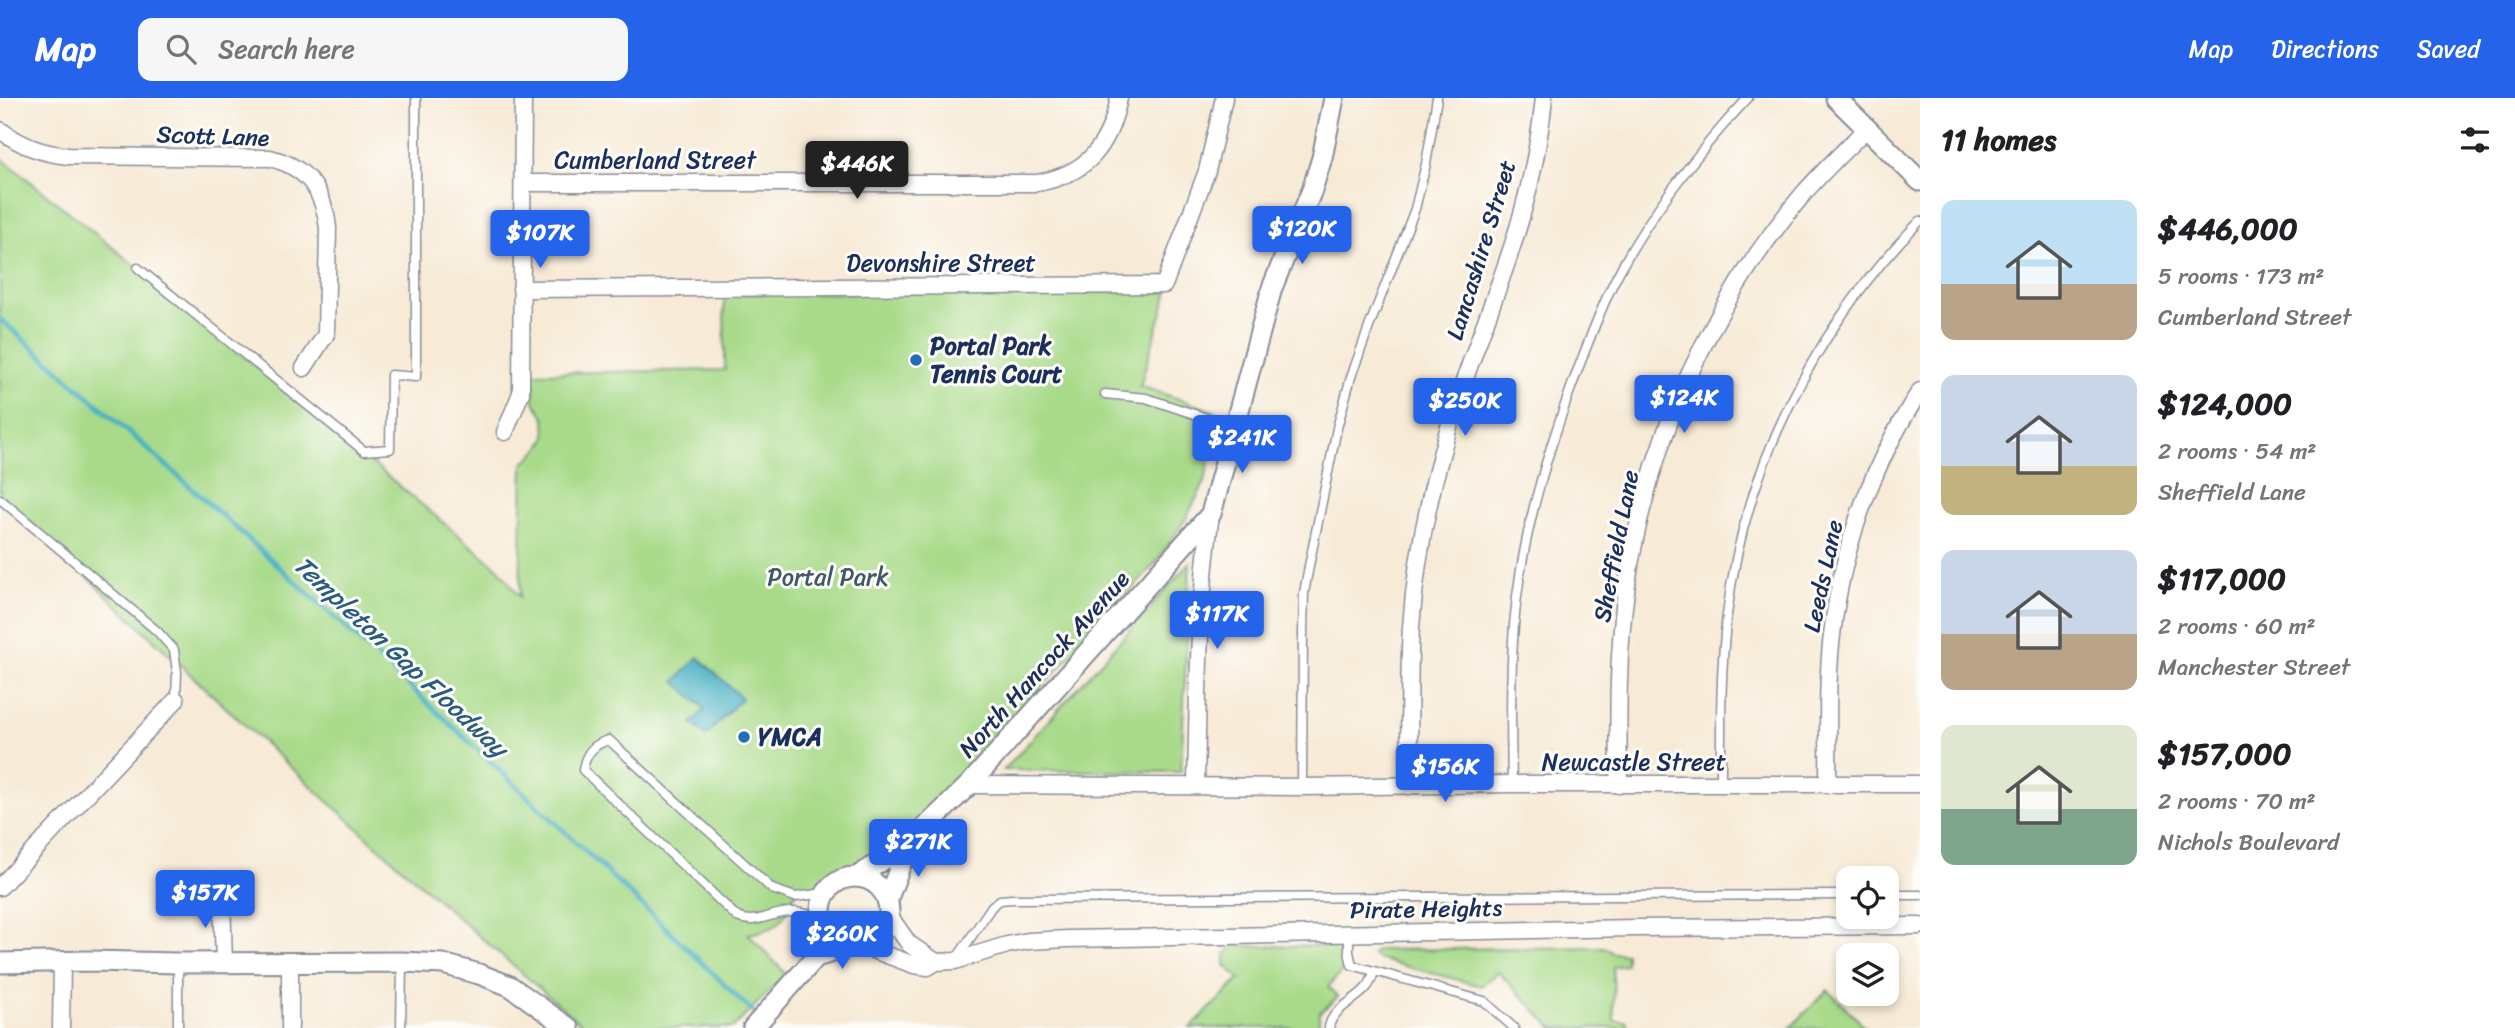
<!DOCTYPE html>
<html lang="en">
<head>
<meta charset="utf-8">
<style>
  :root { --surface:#fff; --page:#f6f6f6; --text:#202124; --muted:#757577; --accent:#2563eb }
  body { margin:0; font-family:Sriracha,sans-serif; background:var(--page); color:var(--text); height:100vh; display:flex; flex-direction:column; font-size:26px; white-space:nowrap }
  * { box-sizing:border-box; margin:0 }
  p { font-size:23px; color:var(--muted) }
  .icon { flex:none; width:38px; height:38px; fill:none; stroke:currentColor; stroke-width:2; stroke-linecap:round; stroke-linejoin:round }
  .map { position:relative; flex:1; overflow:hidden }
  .panel { display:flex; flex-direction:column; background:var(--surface); width:595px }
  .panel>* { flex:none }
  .fabs { position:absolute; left:1836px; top:768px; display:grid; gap:14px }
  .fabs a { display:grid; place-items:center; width:63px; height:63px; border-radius:14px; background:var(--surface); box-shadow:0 4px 10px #0003; font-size:35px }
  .price { position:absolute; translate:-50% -60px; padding:0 16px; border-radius:7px; background:var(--accent); color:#fff; font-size:23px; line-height:46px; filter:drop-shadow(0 2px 4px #0008) }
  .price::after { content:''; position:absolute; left:50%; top:42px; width:21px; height:16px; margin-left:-10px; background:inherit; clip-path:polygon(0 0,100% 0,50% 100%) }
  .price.on { background:#222; color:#fff }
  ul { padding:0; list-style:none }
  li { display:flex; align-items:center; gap:21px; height:175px; padding:0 21px }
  li span { display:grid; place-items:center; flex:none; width:196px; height:140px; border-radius:14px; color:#555 }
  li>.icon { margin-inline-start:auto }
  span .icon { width:84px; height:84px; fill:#fffc; stroke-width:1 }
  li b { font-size:30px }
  h2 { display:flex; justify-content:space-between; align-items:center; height:84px; padding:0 21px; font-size:30px }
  header { display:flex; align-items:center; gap:42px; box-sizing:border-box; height:98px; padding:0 35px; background:var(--accent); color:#fff }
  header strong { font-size:33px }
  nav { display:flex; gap:38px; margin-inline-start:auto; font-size:24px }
  .search { width:490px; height:63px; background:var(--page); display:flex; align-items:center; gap:18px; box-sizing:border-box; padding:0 24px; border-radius:14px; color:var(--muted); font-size:26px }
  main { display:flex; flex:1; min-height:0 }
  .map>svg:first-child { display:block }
  .green { fill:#a8da89; stroke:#628474; stroke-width:2 }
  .water { fill:#45b0c3; stroke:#307090; stroke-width:2 }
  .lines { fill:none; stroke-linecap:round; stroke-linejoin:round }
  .stream { stroke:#45b0c3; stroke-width:5 }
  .service-casing { stroke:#898c9a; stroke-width:11 }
  .minor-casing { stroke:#898c9a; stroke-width:19 }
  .tertiary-casing { stroke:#898c9a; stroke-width:23 }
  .service { stroke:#fff; stroke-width:8 }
  .minor { stroke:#fff; stroke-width:16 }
  .tertiary { stroke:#fff; stroke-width:19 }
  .poi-dot { fill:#1f6fb2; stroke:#fdfcf7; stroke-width:2.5 }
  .labels { text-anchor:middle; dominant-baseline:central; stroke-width:6; stroke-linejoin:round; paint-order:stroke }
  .street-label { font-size:24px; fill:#1b2f5e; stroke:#fdfcf7 }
  .poi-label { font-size:24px; font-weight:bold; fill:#1b2f5e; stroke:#fdfcf7; text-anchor:start }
  .park-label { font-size:24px; fill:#3e5a69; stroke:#fdfcf7 }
  .water-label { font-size:26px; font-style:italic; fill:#2a5c81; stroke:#fdfcf7 }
</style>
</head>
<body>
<header>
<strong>Map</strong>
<div class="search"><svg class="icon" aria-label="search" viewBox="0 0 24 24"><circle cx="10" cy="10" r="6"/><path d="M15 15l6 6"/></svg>Search here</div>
<nav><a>Map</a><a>Directions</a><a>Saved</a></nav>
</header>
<main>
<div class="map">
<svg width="1920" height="930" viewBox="0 0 1920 930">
  <rect width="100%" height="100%" fill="#fdfcf7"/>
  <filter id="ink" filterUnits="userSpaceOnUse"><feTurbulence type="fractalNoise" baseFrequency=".0143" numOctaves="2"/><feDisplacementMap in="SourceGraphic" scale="14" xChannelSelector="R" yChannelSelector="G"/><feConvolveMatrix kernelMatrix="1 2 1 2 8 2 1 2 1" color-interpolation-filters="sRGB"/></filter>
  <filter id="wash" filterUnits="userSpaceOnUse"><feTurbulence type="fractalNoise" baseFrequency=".00686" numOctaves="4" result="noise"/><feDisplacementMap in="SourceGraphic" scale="28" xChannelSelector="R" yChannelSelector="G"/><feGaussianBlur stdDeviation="1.57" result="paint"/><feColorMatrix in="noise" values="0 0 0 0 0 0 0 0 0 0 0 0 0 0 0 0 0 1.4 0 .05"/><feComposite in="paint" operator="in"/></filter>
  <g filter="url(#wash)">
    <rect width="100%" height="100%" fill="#f7ead6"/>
    <g class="green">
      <path d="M0,59L138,170L499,471L520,499L523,366L537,353L546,340L545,320L534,304V275L725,272L724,196L1168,193L1140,288L1218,314L1210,334L1213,344L1205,384L1185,422L1155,466L923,718L894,745L866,767L840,773L818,790L795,795C782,824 782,830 748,836L786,876L733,930H586C392,766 205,593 22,416L0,399Z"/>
      <polygon points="1190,465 1181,674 1004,672"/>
      <polygon points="1234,848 1332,848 1338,851 1345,870 1328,889 1338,899 1319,915 1319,930 1190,930 1240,881 1225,867 1225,856"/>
      <polygon points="1604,849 1613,855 1626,856 1626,867 1613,869 1614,923 1627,923 1627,930 1553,930 1498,874 1481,888 1378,861 1372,856 1377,852"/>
      <polygon points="1828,892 1866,930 1790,930"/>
    </g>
    <polygon class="water" points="698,559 742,600 706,638 692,625 705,611 675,584"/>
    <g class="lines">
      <path class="stream" d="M0,221C259,446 511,679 757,918"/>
    </g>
  </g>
  <g filter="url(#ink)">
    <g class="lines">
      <defs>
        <g id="service">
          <polyline points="138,170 364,353 390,351 391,277 416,279 416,0"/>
          <polyline points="1105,296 1146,300 1233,329"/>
          <polyline points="0,401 157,533 174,552 177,574 176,602"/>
          <path d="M1512,686C1511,633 1510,580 1514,527C1521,439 1547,354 1578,271C1589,243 1599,215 1612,188C1643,124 1699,52 1748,0"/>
          <path d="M1721,687C1721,630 1720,573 1727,517C1744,370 1816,228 1920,123"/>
          <polyline points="1302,689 1303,533 1304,495 1309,468 1337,330 1351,279 1369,229 1415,111 1426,66 1437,0"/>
          <polyline points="1886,797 1920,797"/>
          <path d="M821,819C812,818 802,814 793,814C773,813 757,828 737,819L583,672C585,656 593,646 609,642L772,791L795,799L825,795"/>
          <polyline points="1349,835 1349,854 1352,867 1484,903 1514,930"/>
          <polyline points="957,860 992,808 1000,802 1012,801 1848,797"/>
          <polyline points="178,930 178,866"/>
          <polyline points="401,930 402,864"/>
          <path d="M1329,930C1331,911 1356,903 1367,889C1371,885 1372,879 1374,874"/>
        </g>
        <g id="minor">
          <path d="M0,32C22,48 41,55 68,58L270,60C307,69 324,93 328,130L326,236L304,270"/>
          <path d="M523,85H1037C1087,76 1109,49 1119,0"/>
          <polyline points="521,191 1164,187 1207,73 1224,0"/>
          <polyline points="505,334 521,295 523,0"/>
          <polyline points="969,687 1302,689 1512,686 1920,686"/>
          <path d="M1619,687C1618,620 1617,553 1627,486C1648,343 1711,205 1804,95C1824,72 1846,51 1867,30"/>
          <path d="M1828,687C1829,637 1826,587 1832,537C1842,450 1872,367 1920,293"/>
          <path d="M1196,688C1198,595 1198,508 1211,416"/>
          <path d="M1409,688C1410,635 1408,581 1411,529C1415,473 1425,416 1440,361C1456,299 1480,241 1501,181C1522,124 1538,60 1544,0"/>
          <polyline points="0,789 176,602"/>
          <polyline points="222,798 224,865"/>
          <polyline points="888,816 909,846 936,864"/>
          <polyline points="857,846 914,867 928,869 936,864 955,863 1007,847 1028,843 1068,841 1635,830 1920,828"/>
          <polyline points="290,865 290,930"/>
          <polyline points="61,930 62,865"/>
        </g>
        <g id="tertiary">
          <polyline points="1836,0 1920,83"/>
          <polyline points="857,779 909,745 969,687 1211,416 1272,190 1312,92 1322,60 1334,0"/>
          <circle cx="855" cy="813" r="34"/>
          <polyline points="887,803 909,745"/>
          <polyline points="0,865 89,863 178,865 402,864 443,866 479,876 510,888 569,930"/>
          <polyline points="753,930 816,859 833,854 842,844"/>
        </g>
      </defs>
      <use href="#service" class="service-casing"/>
      <use href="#minor" class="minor-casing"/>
      <use href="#tertiary" class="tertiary-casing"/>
      <use href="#service" class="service"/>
      <use href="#minor" class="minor"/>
      <use href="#tertiary" class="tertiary"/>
    </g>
  </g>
  <g class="poi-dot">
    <circle cx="916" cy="262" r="7"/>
    <circle cx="744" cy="639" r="7"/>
  </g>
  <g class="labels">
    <g class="street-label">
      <text transform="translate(213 38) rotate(2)">Scott Lane</text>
      <text x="655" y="62">Cumberland Street</text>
      <text transform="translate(1481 152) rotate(-73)">Lancashire Street</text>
      <text x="941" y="165">Devonshire Street</text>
      <text transform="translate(1616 448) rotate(-79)">Sheffield Lane</text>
      <text transform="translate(1823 478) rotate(-78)">Leeds Lane</text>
      <text transform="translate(1044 566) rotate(-48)">North Hancock Avenue</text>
      <text x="1634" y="664">Newcastle Street</text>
      <text transform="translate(1426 811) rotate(-1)">Pirate Heights</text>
    </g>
    <g class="poi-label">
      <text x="930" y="248">Portal Park<tspan x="930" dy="28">Tennis Court</tspan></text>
      <text x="758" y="639">YMCA</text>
    </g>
    <g class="park-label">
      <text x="828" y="479">Portal Park</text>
    </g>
    <g class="water-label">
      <text transform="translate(401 558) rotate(43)">Templeton Gap Floodway</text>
    </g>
  </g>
</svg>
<div class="fabs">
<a><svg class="icon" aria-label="locate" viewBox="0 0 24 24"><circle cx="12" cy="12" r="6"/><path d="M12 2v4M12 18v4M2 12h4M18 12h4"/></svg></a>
<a><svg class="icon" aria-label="layers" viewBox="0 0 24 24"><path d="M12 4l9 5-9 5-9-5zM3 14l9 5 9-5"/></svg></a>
</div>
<b class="price on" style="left:857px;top:103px">$446K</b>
<b class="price" style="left:1302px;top:168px">$120K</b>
<b class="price" style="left:540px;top:172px">$107K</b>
<b class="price" style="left:1684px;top:337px">$124K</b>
<b class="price" style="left:1465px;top:340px">$250K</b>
<b class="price" style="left:1242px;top:377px">$241K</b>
<b class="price" style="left:1217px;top:553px">$117K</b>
<b class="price" style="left:1445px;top:706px">$156K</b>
<b class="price" style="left:918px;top:781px">$271K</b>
<b class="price" style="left:205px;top:832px">$157K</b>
<b class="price" style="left:842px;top:873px">$260K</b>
</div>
<section class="panel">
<h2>11 homes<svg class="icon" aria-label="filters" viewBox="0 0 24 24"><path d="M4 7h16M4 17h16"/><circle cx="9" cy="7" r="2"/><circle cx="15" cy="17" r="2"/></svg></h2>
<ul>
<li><span style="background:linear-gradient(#bfe0f5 60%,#b9a48a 0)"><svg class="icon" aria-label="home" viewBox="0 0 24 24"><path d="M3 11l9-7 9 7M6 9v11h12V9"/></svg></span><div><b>$446,000</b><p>5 rooms · 173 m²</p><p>Cumberland Street</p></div></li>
<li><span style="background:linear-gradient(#c9d6e8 65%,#c2b280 0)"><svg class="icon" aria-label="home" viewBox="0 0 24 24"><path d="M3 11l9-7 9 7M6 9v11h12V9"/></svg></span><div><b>$124,000</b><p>2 rooms · 54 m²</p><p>Sheffield Lane</p></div></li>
<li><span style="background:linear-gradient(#c9d6e8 60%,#b9a48a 0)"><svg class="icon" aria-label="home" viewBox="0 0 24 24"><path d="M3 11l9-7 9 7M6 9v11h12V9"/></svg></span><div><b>$117,000</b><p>2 rooms · 60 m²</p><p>Manchester Street</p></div></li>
<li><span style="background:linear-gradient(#dfe7d0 60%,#7fa58c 0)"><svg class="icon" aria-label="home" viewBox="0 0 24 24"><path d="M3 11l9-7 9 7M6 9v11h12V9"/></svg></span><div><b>$157,000</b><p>2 rooms · 70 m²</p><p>Nichols Boulevard</p></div></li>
</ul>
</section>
</main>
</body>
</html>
